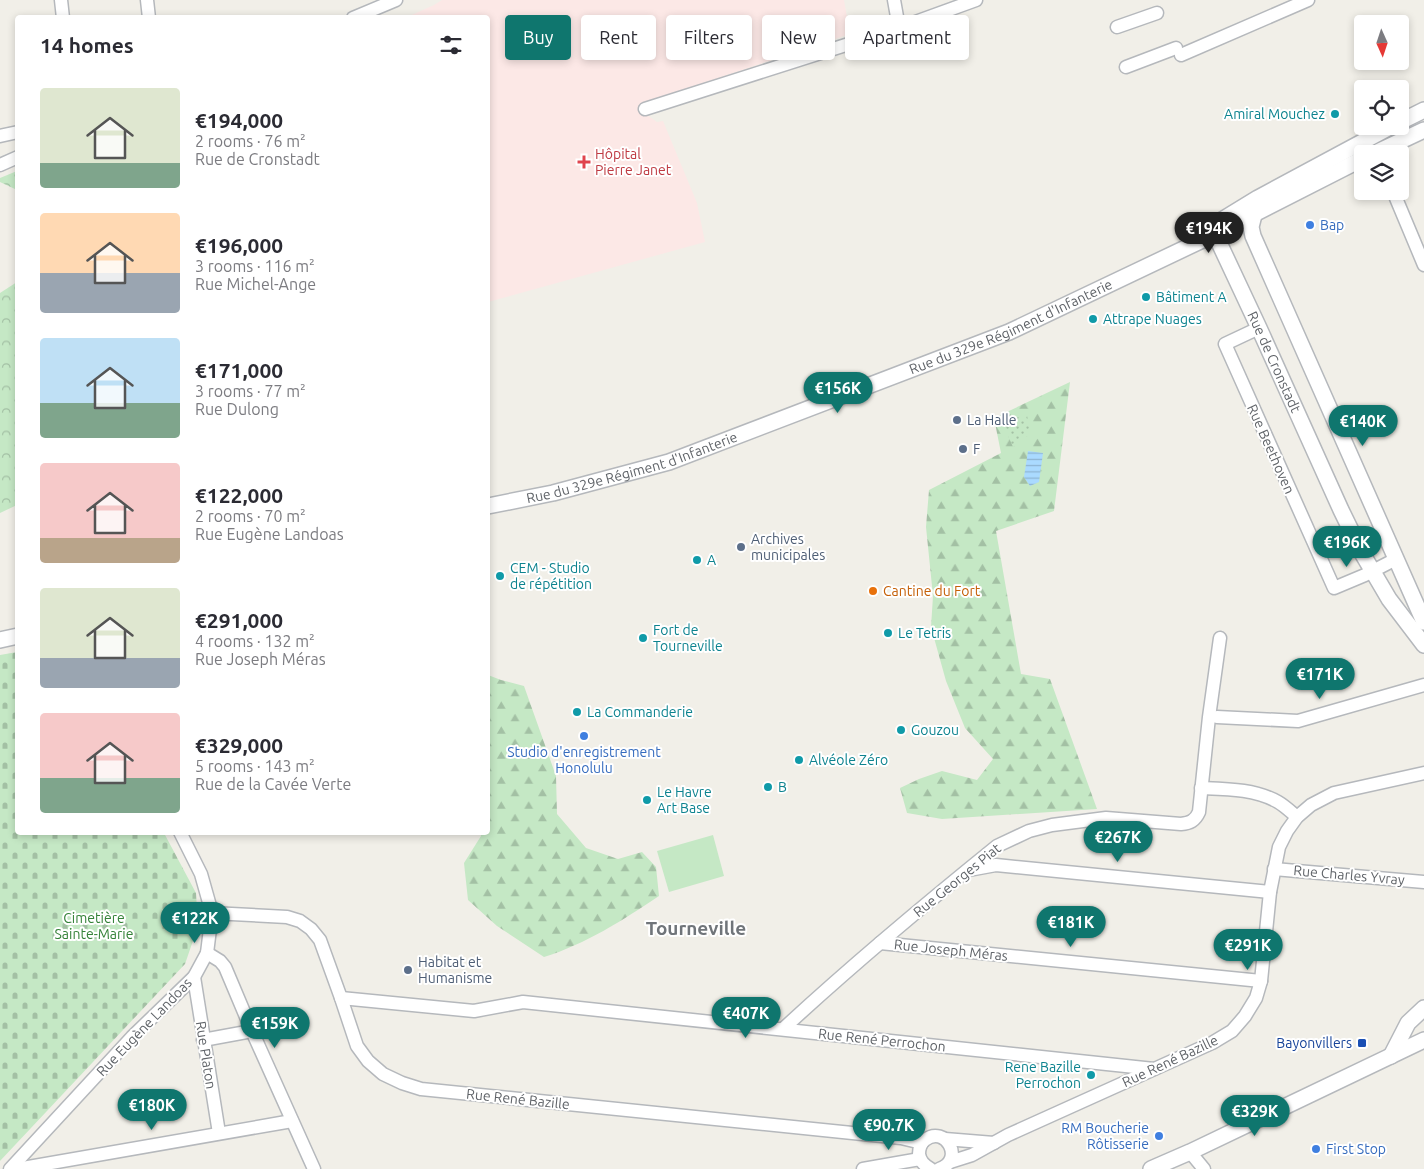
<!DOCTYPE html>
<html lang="en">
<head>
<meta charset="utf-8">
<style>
  :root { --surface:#fff; --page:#f2f2f3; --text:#2b2b33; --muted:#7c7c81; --accent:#0f766e }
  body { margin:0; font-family:Ubuntu,sans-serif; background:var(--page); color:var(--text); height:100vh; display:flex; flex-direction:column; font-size:19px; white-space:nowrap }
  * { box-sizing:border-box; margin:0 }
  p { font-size:16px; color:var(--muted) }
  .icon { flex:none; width:28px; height:28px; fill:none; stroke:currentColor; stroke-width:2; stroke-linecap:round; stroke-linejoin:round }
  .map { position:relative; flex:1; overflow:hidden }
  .side { position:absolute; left:15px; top:15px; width:475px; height:820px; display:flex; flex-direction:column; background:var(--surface); border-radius:5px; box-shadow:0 2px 8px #0003 }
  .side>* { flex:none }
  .banner { position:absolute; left:505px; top:15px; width:475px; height:45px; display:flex; gap:10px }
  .needle { width:32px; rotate:177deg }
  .fabs { position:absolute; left:1354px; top:15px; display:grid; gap:10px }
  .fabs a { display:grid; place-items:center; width:55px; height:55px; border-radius:5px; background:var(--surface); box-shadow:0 2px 8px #0003; font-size:25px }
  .price { position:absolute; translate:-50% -42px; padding:0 11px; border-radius:18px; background:var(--accent); color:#fff; font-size:16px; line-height:32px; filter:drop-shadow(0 1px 2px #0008) }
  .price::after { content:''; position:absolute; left:50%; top:30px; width:15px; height:11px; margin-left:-8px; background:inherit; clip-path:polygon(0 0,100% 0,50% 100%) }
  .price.on { background:#222; color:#fff }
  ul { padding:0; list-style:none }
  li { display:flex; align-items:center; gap:15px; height:125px; padding:0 25px }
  li span { display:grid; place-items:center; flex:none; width:140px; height:100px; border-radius:5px; color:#555 }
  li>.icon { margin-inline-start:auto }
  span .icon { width:60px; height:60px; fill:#fffc; stroke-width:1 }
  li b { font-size:21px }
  h2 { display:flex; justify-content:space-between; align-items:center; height:60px; padding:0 25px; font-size:21px }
  .tag { padding:0 18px; border-radius:5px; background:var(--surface); box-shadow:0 2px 8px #0003; font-size:18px; line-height:45px }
  .tag.on { background:var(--accent); color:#fff }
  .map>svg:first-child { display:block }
  .medical { fill:#fce8e6 }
  .grass { fill:#c5e8c5 }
  .forest { fill:url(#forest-firs) }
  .cemetery { fill:url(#cemetery-stones) }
  .park { fill:url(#park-crowns) }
  .garden { fill:url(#garden-dots) }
  .water { fill:url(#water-rules) }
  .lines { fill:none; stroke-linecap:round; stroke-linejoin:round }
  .minor-casing { stroke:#b5b8bc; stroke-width:15 }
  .tertiary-casing { stroke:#b5b8bc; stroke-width:18 }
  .minor { stroke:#fff; stroke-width:12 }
  .tertiary { stroke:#fff; stroke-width:15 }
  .culture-dot { fill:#0f9aa8; stroke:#fff; stroke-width:2 }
  .health-dot { fill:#e0444e; stroke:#fff; stroke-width:2 }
  .shop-dot { fill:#3f7fe0; stroke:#fff; stroke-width:2 }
  .service-dot { fill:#5c6f8a; stroke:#fff; stroke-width:2 }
  .food-dot { fill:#e8710a; stroke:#fff; stroke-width:2 }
  .transit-dot { fill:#1a4fb4; stroke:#fff; stroke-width:2 }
  .labels { text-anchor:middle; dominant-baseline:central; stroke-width:4; stroke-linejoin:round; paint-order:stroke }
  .culture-label { font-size:14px; fill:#0d838f; stroke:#fff; text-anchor:start }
  .health-label { font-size:14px; fill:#be3a42; stroke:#fff; text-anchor:start }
  .shop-label { font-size:14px; fill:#366cbe; stroke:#fff; text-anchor:start }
  .street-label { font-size:14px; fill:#5f6368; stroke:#fff }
  .service-label { font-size:14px; fill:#4e5e75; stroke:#fff; text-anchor:start }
  .food-label { font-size:14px; fill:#c56008; stroke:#fff; text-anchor:start }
  .park-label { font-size:14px; fill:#348238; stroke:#fff }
  .transit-label { font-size:14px; fill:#164399; stroke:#fff; text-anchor:end }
  .district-label { font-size:19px; font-weight:bold; fill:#70757a; stroke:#fff }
</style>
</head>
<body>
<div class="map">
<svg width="1424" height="1169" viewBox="0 0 1424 1169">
  <defs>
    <pattern id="forest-firs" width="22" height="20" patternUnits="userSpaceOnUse" patternTransform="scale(1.25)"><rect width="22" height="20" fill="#c5e8c5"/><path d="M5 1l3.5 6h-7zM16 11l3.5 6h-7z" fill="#a3c0a4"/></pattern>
    <pattern id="cemetery-stones" width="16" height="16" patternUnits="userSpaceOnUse" patternTransform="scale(1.25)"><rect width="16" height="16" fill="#c5e8c5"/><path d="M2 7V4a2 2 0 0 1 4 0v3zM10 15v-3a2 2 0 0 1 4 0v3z" fill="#a3c0a4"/></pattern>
    <pattern id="park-crowns" width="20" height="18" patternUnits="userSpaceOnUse" patternTransform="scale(1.25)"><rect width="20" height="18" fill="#c5e8c5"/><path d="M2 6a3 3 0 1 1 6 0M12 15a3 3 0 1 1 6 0" fill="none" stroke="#a3c0a4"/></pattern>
    <pattern id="garden-dots" width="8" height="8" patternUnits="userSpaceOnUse" patternTransform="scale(1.25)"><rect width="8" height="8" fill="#c5e8c5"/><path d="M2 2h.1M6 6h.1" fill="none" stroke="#a3c0a4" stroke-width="1.8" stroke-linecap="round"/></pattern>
    <pattern id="water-rules" width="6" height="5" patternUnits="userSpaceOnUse" patternTransform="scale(1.25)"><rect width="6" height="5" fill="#aadaff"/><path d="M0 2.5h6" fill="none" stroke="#8eb4d2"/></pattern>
  </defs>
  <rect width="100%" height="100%" fill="#f1efe8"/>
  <polygon class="medical" points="442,0 844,0 850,34 643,103 647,115 657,122 663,121 697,203 705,242 488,302 488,18 405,18 434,5"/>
  <polygon class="grass" points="713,835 724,876 669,892 657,851"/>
  <g class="forest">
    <polygon points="1070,382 1054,511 996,531 1021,674 1050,679 1097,809 942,819 907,813 900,788 919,779 942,771 977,780 993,759 965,728 946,681 931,627 933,596 926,527 929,490 1001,453 994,418"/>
    <path d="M488,675L501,680L524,686L556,776L557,814L586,848L618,859L642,852L656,867L659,896C623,920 586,944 544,957L497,926L468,900L464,863L481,836L480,833L488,832Z"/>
  </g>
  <polygon class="cemetery" points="17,652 18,832 164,833 196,893 198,926 185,964 0,1161 0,655"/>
  <g class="park">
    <polygon points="17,171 17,190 0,182 0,178"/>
    <polygon points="17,282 17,505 0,513 0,293"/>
  </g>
  <polygon class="garden" points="1027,415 1030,434 1013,447 1002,422"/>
  <polygon class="water" points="1028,451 1043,453 1039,482 1030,486 1024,477"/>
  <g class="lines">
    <defs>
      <g id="minor">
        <polyline points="61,0 63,18"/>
        <polyline points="147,0 149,18"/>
        <polyline points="894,0 899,28"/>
        <polyline points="353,18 396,0"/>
        <polyline points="1117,27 1157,13"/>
        <polyline points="1181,55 1308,0"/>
        <polyline points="1126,67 1176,48"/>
        <polyline points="645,109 899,28 976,0"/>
        <polyline points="0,136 18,132"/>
        <polyline points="0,165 18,157"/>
        <polyline points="1393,191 1424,265"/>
        <polyline points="1259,328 1225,344 1334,588 1365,575 1396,559"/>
        <polyline points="1217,717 1298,721 1424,685"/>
        <path d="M1201,788C1227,789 1255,789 1278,802C1285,806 1291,812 1297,817"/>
        <polyline points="1274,869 1424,882"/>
        <polyline points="969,870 996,865 1270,892"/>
        <polyline points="212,913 287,917 300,921 311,929 320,940 341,998 357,1046 368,1061 383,1074 402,1083 421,1089 901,1138 922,1143"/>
        <polyline points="880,943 1261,981"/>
        <polyline points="207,953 220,961 225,967 252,1031 314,1169"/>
        <polyline points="194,977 219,1133"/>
        <polyline points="341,998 474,1011 523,1002 1154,1069"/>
        <path d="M783,1029C852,965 924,905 997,846L1029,831L1052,825L1106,818L1181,824C1190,823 1195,821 1199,812L1209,717L1220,638"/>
        <polyline points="203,1040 252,1031"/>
        <polyline points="945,1139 994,1143"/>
        <polyline points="1190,1152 1204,1169"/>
        <polyline points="950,1162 972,1155 1008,1135 1212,1043 1232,1031 1245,1016 1256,998 1261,981 1270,892 1279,847 1287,831 1297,817 1311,805 1334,793 1424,773"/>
        <polyline points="10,1169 132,1037 194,977 207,953 212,913 201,874 180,832"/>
        <polyline points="17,1169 292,1121"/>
        <polyline points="863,1169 920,1159"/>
        <path d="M931,1169C925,1166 920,1162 919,1154C919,1149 921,1143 925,1140C945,1124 966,1160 939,1169"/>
      </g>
      <g id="tertiary">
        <polyline points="1400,122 1424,110"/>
        <polyline points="1373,154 1424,130"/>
        <polyline points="1254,215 1251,227 1253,236 1424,622"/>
        <polyline points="1209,228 1258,198 1392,126"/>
        <path id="s1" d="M1215,234L1259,328L1341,510L1362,553L1389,599L1424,645"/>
        <path id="s2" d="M488,506L553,493L669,462L1009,332L1215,234L1362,159"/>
        <polyline points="0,640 18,636"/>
        <polyline points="1391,1056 1408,1023 1424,1008"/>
        <polyline points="1151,1169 1190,1152 1424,1040"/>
      </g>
    </defs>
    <use href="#minor" class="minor-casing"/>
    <use href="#tertiary" class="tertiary-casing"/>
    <use href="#minor" class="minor"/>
    <use href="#tertiary" class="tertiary"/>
  </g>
  <g class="culture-dot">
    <circle cx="1335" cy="114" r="5"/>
    <circle cx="1146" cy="297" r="5"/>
    <circle cx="1093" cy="319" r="5"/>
    <circle cx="697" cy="560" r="5"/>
    <circle cx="500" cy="576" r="5"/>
    <circle cx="888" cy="633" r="5"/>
    <circle cx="643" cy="638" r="5"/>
    <circle cx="577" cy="712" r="5"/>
    <circle cx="901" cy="730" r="5"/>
    <circle cx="799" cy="760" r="5"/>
    <circle cx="768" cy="787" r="5"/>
    <circle cx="647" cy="800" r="5"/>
    <circle cx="1091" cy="1075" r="5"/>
  </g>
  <path class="health-dot" d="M581.5 154.5h5v5h5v5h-5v5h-5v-5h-5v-5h5z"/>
  <g class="shop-dot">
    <circle cx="1310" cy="225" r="5"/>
    <circle cx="584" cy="736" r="5"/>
    <circle cx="1159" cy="1136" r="5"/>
    <circle cx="1316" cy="1149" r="5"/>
  </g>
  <g class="service-dot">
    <circle cx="957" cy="420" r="5"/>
    <circle cx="963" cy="449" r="5"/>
    <circle cx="741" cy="547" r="5"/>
    <circle cx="408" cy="970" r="5"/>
  </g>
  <circle class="food-dot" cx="873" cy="591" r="5"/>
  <rect class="transit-dot" x="1357" y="1038" width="10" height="10" rx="2.5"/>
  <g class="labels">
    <g class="culture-label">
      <text x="1325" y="114" text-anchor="end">Amiral Mouchez</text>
      <text x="1156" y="297">Bâtiment A</text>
      <text x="1103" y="319">Attrape Nuages</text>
      <text x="707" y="560">A</text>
      <text x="510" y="568">CEM - Studio<tspan x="510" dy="16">de répétition</tspan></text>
      <text x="653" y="630">Fort de<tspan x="653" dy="16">Tourneville</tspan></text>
      <text x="898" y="633">Le Tetris</text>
      <text x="587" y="712">La Commanderie</text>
      <text x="911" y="730">Gouzou</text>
      <text x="809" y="760">Alvéole Zéro</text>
      <text x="778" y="787">B</text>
      <text x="657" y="792">Le Havre<tspan x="657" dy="16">Art Base</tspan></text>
      <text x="1081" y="1067" text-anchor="end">Rene Bazille<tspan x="1081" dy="16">Perrochon</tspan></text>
    </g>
    <g class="health-label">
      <text x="595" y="154">Hôpital<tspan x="595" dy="16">Pierre Janet</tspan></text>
    </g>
    <g class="shop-label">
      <text x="1320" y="225">Bap</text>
      <text x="584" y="752" text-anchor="middle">Studio d'enregistrement<tspan x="584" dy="16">Honolulu</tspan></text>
      <text x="1149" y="1128" text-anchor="end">RM Boucherie<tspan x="1149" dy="16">Rôtisserie</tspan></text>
      <text x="1326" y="1149">First Stop</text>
    </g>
    <g class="street-label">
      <text stroke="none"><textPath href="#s2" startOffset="554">Rue du 329e Régiment d'Infanterie</textPath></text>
      <text stroke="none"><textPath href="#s1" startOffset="141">Rue de Cronstadt</textPath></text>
      <text transform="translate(1271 449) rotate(66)">Rue Beethoven</text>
      <text stroke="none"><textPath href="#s2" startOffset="149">Rue du 329e Régiment d'Infanterie</textPath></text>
      <text transform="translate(1349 875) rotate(5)">Rue Charles Yvray</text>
      <text transform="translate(957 880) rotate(-39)">Rue Georges Piat</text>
      <text transform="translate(951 950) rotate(6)">Rue Joseph Méras</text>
      <text transform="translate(144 1027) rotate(-46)">Rue Eugène Landoas</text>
      <text transform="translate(882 1040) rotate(6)">Rue René Perrochon</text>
      <text transform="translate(206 1055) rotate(81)">Rue Platon</text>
      <text transform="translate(1170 1061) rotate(-25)">Rue René Bazille</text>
      <text transform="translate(518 1099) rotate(6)">Rue René Bazille</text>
    </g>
    <g class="service-label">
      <text x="967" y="420">La Halle</text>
      <text x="973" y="449">F</text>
      <text x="751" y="539">Archives<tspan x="751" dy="16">municipales</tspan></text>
      <text x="418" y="962">Habitat et<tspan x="418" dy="16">Humanisme</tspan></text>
    </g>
    <g class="food-label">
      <text x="883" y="591">Cantine du Fort</text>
    </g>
    <g class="park-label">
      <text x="94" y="918">Cimetière<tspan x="94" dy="16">Sainte-Marie</tspan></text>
    </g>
    <g class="transit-label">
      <text x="1352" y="1043">Bayonvillers</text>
    </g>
    <g class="district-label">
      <text x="696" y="928">Tourneville</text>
    </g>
  </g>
</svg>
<div class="fabs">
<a><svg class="needle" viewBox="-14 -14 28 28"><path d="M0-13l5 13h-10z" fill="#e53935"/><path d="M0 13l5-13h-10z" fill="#7c7c81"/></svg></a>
<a><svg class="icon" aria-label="locate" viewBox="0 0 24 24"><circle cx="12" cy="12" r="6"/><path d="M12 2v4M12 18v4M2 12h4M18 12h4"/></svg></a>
<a><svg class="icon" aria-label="layers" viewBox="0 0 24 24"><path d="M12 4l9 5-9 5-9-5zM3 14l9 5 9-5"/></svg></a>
</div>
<b class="price on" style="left:1209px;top:254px">€194K</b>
<b class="price" style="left:838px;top:414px">€156K</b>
<b class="price" style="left:1363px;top:447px">€140K</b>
<b class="price" style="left:1347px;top:568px">€196K</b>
<b class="price" style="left:1320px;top:700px">€171K</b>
<b class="price" style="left:1118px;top:863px">€267K</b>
<b class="price" style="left:195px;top:944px">€122K</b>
<b class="price" style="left:1071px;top:948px">€181K</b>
<b class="price" style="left:1248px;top:971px">€291K</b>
<b class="price" style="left:746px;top:1039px">€407K</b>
<b class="price" style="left:275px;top:1049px">€159K</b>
<b class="price" style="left:152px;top:1131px">€180K</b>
<b class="price" style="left:1255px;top:1137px">€329K</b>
<b class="price" style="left:889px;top:1151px">€90.7K</b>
<div class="banner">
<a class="tag on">Buy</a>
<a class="tag">Rent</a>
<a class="tag">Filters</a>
<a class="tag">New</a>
<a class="tag">Apartment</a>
</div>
<section class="side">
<h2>14 homes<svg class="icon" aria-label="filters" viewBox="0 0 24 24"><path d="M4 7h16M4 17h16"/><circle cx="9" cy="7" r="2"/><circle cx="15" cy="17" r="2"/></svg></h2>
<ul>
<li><span style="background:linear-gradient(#dfe7d0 75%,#7fa58c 0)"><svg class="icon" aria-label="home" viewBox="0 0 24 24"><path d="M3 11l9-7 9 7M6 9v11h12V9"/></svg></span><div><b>€194,000</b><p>2 rooms · 76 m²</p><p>Rue de Cronstadt</p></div></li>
<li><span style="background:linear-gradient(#ffd9b3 60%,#9aa5b1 0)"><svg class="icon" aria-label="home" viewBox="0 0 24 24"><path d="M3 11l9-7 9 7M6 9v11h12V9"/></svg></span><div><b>€196,000</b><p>3 rooms · 116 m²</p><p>Rue Michel-Ange</p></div></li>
<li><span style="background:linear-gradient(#bfe0f5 65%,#7fa58c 0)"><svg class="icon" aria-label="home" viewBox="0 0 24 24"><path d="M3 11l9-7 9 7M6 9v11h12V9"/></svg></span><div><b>€171,000</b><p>3 rooms · 77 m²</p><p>Rue Dulong</p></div></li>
<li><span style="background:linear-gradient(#f6c9c9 75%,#b9a48a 0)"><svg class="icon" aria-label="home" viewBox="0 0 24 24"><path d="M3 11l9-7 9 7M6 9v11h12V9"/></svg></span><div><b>€122,000</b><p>2 rooms · 70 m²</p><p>Rue Eugène Landoas</p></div></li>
<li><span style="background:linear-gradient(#dfe7d0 70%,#9aa5b1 0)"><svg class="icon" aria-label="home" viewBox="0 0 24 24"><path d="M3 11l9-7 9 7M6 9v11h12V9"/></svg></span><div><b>€291,000</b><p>4 rooms · 132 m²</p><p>Rue Joseph Méras</p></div></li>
<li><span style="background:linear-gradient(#f6c9c9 65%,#7fa58c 0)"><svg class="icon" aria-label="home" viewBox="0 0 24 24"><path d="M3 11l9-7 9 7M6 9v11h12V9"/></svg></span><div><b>€329,000</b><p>5 rooms · 143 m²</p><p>Rue de la Cavée Verte</p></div></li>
</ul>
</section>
</div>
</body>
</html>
